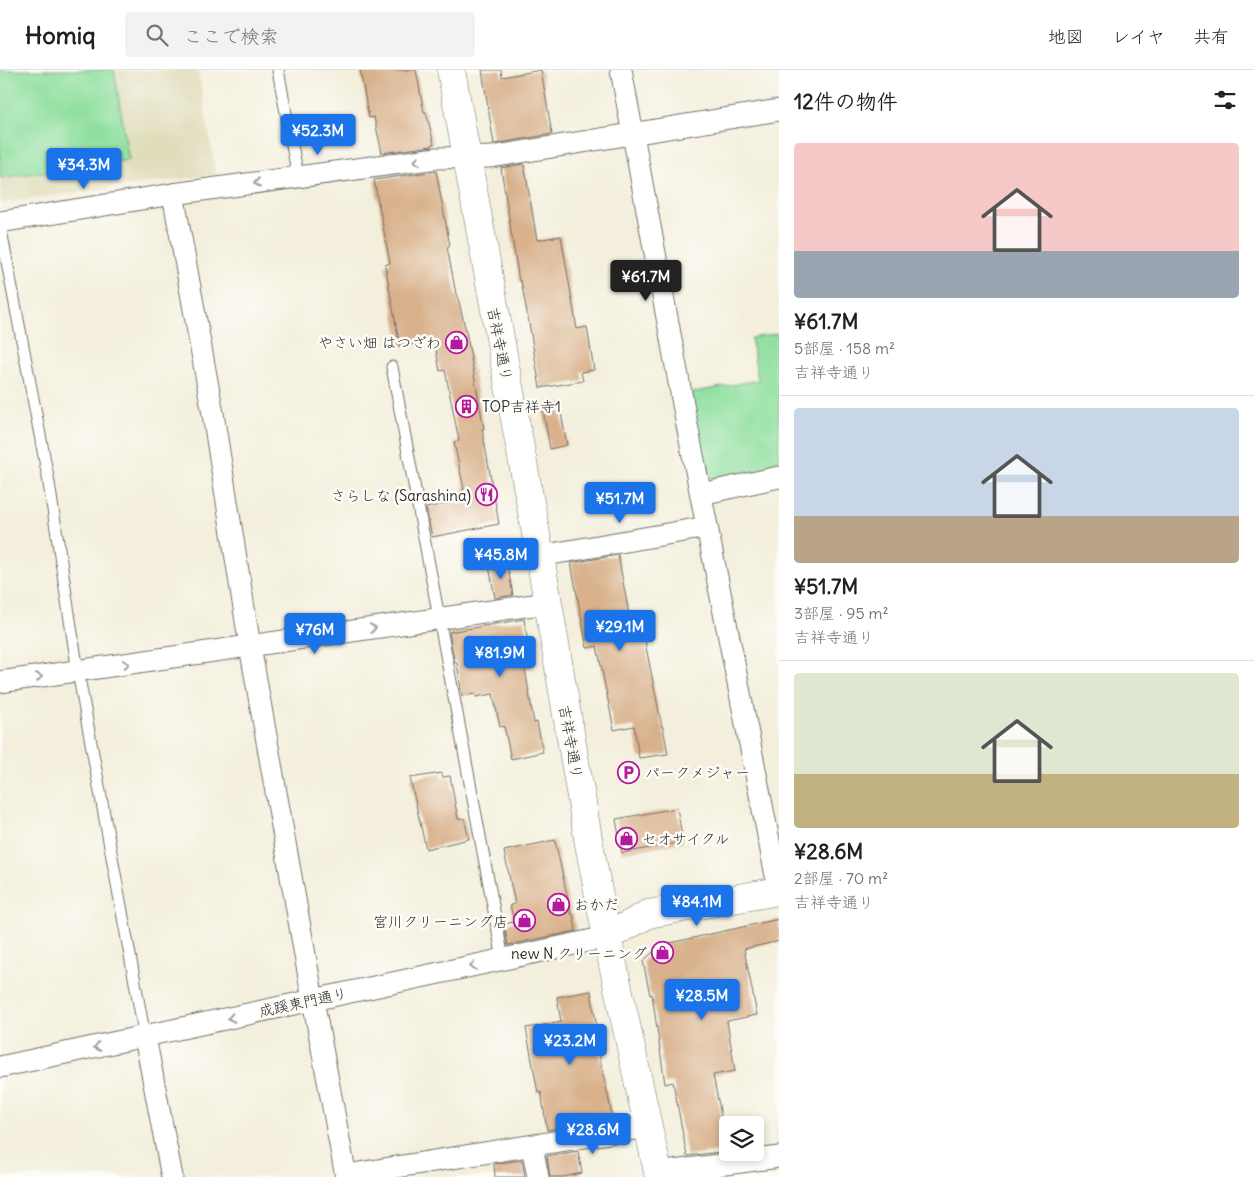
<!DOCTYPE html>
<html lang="ja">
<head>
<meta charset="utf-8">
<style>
  :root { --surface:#fff; --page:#f2f2f2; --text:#202124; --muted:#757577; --line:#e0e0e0; --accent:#1a73e8 }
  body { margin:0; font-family:Delius,"Klee One",sans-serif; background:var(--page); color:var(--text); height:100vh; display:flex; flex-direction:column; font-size:19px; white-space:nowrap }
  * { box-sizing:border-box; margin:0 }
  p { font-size:16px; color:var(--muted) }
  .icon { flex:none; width:28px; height:28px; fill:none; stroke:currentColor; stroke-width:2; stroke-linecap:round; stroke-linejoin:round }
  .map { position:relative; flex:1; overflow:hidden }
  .sheet { display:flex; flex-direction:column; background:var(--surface); width:475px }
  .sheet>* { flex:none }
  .controls { position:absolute; left:719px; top:1046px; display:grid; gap:10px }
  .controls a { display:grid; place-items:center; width:45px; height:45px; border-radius:5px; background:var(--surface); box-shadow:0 2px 8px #0003; font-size:25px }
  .price { position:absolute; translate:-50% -42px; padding:0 11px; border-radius:5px; background:var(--accent); color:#fff; font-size:16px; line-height:32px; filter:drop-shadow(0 1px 2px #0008) }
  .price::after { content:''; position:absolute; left:50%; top:30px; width:15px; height:11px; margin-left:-8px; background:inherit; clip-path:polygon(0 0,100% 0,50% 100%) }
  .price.active { background:#222; color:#fff }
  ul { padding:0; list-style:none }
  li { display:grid; align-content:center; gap:10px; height:265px; padding:0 15px }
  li+li { border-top:1px solid var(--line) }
  li span { display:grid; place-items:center; height:155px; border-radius:5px; color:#555 }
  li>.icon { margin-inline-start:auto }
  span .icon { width:90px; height:90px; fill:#fffc; stroke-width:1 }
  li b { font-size:21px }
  h2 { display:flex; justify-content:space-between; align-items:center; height:60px; padding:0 15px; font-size:21px }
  header { display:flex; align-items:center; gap:30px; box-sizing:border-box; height:70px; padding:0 25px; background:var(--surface); border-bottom:1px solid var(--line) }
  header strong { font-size:24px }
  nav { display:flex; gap:28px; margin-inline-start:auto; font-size:18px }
  .search { width:350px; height:45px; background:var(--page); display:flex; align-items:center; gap:12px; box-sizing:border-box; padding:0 18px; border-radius:5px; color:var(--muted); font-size:19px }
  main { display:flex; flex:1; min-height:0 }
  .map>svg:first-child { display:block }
  .built { fill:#e0ddbb }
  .green { fill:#8fdf9f; stroke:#5d8565 }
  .building { fill:#d9b28d }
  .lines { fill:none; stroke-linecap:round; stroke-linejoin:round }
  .service-casing { stroke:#717069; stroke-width:13 }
  .minor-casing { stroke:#717069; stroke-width:23 }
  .secondary-casing { stroke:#717069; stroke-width:29 }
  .service { stroke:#fff; stroke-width:11 }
  .minor { stroke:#fff; stroke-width:21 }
  .secondary { stroke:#fff; stroke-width:28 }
  .oneway { stroke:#a0a0a0 }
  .labels { text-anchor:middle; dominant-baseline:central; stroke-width:5; stroke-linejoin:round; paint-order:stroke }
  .poi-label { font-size:15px; fill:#2b2b2b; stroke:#fdfcf7; text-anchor:end }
  .street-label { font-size:15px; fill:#2b2b2b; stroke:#fdfcf7 }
</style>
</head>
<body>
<header>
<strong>Homiq</strong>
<div class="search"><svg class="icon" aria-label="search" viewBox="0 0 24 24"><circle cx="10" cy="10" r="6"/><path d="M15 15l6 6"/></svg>ここで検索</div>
<nav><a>地図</a><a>レイヤ</a><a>共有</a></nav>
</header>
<main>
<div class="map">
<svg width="779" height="1107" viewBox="0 0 779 1107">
  <rect width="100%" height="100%" fill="#fdfcf7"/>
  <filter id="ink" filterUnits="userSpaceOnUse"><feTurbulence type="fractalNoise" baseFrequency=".02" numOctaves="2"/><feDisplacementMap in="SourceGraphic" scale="10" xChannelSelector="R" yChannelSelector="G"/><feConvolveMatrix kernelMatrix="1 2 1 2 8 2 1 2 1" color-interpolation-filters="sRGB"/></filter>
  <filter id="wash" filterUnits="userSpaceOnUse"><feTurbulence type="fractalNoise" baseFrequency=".0096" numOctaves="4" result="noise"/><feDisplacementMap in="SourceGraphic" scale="20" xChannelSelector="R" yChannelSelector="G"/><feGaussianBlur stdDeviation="1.12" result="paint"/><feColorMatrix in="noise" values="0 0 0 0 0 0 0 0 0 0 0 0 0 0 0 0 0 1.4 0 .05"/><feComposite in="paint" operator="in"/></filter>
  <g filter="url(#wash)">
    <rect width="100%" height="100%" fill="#f3efdc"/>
    <polygon class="built" points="0,0 198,0 216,104 0,133"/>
    <g class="green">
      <polygon points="0,0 114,0 129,90 0,108"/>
      <polygon points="779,263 779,397 718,411 705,404 690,323 758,310 751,268"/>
    </g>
    <g id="blocks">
      <g class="building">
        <polygon points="360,0 416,0 424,42 426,42 434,74 432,74 432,76 382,83 374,47 369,48"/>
        <polygon points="482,0 501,0 502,7 541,0 552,64 494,74"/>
        <polygon points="524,94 537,170 561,166 577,259 587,257 594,300 581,302 583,311 540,318 529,253 521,211 519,211 501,98"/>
        <polygon points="436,101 450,176 447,177 456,224 457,224 466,261 484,359 482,359 499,454 432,467 426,438 464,430 462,420 464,419 454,372 459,371 445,300 440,301 434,270 400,277 385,195 390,193 374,110"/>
        <polygon points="559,332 567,375 550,379 542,335"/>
        <polygon points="618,485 629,544 641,542 646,567 644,567 662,657 663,657 668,684 639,688 634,656 614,660 597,576 587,578 571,493"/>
        <polygon points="507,493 513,525 495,528 489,496"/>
        <polygon points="524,549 532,597 525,598 534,653 537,652 543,682 511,689 504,656 500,657 493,624 476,627 475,624 462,626 457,593 455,593 449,562"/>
        <polygon points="442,703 442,707 450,706 458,749 464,748 469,769 426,779 410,708"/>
        <polygon points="677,738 683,772 622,783 616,749"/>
        <polygon points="555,770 571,844 573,844 576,861 508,875 504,854 514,852 510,835 515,834 504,781"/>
        <polygon points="779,849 779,871 744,879 757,945 727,951 735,1001 713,1005 728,1081 687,1086 673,1012 665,1014 652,924 650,925 643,891 661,875"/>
        <polygon points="591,921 597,959 594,960 613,1050 547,1060 541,1022 538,1023 526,958 561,952 557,927"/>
        <polygon points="578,1081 582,1103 563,1107 550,1107 547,1086"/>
        <polygon points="522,1090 525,1107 495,1107 494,1094"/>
      </g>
    </g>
  </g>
  <g filter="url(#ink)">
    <use href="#blocks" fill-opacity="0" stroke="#717069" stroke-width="1"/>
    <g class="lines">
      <defs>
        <g id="service">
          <polyline points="278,0 298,107"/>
          <polyline points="0,155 48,407 78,602 145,967"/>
          <polyline points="392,297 503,889"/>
        </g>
        <g id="minor">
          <polyline points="621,0 686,350 779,821"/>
          <polyline points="173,124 213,344 250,576 313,930 346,1107"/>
          <polyline points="0,152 173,124 437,88 491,87 779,40"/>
          <polyline points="701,424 779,407"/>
          <polyline points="540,486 707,457"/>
          <polyline points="0,612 547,533"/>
          <polyline points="145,967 172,1107"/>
          <polyline points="0,997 607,867"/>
          <polyline points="532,1076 538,1107"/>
          <polyline points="658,1103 779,1087"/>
          <polyline points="346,1105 648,1057"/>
        </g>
        <g id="secondary">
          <polyline points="451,0 540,486 589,774 607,867 659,1107"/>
          <polyline points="607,867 648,844 779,821"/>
        </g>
      </defs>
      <use href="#service" class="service-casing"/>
      <use href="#minor" class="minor-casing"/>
      <use href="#secondary" class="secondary-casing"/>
      <use href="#service" class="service"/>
      <use href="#minor" class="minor"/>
      <use href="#secondary" class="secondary"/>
    </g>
    <defs><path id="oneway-chevron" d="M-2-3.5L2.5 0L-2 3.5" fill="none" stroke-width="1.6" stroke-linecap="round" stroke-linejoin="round" transform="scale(1.25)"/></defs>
    <g class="oneway">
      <use href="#oneway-chevron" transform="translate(417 91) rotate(172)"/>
      <use href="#oneway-chevron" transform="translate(257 113) rotate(172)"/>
      <use href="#oneway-chevron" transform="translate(373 558) rotate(-8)"/>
      <use href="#oneway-chevron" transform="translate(126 594) rotate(-8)"/>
      <use href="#oneway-chevron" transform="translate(39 607) rotate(-7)"/>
      <use href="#oneway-chevron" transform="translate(473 896) rotate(168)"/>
      <use href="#oneway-chevron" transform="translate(231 948) rotate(168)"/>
      <use href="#oneway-chevron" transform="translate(97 977) rotate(168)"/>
    </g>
  </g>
  <defs>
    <symbol id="shop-ring" viewBox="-11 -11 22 22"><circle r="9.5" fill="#fdfcf7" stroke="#b5179e" stroke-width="1.5"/><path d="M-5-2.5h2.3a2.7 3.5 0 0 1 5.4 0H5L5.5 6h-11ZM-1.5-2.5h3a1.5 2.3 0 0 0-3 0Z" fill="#b5179e"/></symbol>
    <symbol id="building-ring" viewBox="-11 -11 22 22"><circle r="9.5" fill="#fdfcf7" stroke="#b5179e" stroke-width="1.5"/><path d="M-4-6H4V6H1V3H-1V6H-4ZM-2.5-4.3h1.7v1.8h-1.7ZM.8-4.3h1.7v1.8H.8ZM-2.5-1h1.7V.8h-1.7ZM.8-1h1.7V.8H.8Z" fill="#b5179e"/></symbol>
    <symbol id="restaurant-ring" viewBox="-11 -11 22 22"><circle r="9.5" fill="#fdfcf7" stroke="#b5179e" stroke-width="1.5"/><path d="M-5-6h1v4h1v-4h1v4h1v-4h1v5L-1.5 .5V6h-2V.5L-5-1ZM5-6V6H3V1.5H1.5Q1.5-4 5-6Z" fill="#b5179e"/></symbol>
    <symbol id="parking-ring" viewBox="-11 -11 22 22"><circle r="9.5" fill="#fdfcf7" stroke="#b5179e" stroke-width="1.5"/><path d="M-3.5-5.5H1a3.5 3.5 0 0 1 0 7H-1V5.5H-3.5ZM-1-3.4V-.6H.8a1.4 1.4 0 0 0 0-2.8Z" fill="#b5179e"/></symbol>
  </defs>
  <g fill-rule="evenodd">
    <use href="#shop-ring" x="444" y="260" width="25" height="25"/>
    <use href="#building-ring" x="454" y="324" width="25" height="25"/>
    <use href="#restaurant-ring" x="474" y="412" width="25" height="25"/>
    <use href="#parking-ring" x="616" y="690" width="25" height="25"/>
    <use href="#shop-ring" x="614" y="756" width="25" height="25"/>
    <use href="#shop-ring" x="546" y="822" width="25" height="25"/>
    <use href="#shop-ring" x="512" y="838" width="25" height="25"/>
    <use href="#shop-ring" x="650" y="870" width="25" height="25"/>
  </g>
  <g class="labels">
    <g class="poi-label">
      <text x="441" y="272">やさい畑 はつざわ</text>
      <text x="482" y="336" text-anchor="start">TOP吉祥寺1</text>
      <text x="471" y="425">さらしな (Sarashina)</text>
      <text x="645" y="702" text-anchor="start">パークメジャー</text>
      <text x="642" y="768" text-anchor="start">セオサイクル</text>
      <text x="574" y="834" text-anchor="start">おかだ</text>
      <text x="508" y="851">宮川クリーニング店</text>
      <text x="647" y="883">new N クリーニング</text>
    </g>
    <g class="street-label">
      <text transform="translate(500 274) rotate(79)">吉祥寺通り</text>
      <text transform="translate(571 672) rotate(80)">吉祥寺通り</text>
      <text transform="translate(303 932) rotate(-12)">成蹊東門通り</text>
    </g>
  </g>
</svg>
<div class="controls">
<a><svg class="icon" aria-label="layers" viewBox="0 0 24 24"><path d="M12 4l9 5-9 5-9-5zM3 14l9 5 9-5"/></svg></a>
</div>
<b class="price" style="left:318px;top:86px">¥52.3M</b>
<b class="price" style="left:84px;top:120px">¥34.3M</b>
<b class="price active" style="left:646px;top:232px">¥61.7M</b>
<b class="price" style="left:620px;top:454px">¥51.7M</b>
<b class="price" style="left:501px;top:510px">¥45.8M</b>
<b class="price" style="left:620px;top:582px">¥29.1M</b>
<b class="price" style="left:315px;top:585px">¥76M</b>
<b class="price" style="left:500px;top:608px">¥81.9M</b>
<b class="price" style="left:697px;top:857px">¥84.1M</b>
<b class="price" style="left:702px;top:951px">¥28.5M</b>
<b class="price" style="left:570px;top:996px">¥23.2M</b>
<b class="price" style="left:593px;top:1085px">¥28.6M</b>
</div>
<section class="sheet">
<h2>12件の物件<svg class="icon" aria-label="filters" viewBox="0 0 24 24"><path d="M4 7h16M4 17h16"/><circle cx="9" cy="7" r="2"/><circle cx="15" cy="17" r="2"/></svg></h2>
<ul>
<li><span style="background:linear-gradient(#f6c9c9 70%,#9aa5b1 0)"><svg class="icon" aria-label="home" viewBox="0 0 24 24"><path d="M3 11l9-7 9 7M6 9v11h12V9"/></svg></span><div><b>¥61.7M</b><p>5部屋 · 158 m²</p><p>吉祥寺通り</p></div></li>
<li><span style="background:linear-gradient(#c9d6e8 70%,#b9a48a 0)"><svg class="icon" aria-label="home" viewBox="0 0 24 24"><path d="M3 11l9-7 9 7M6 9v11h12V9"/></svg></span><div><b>¥51.7M</b><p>3部屋 · 95 m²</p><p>吉祥寺通り</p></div></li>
<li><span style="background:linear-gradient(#dfe7d0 65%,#c2b280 0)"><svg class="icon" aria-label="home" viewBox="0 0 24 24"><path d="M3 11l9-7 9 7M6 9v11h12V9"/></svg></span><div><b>¥28.6M</b><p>2部屋 · 70 m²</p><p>吉祥寺通り</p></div></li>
</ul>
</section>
</main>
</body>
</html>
